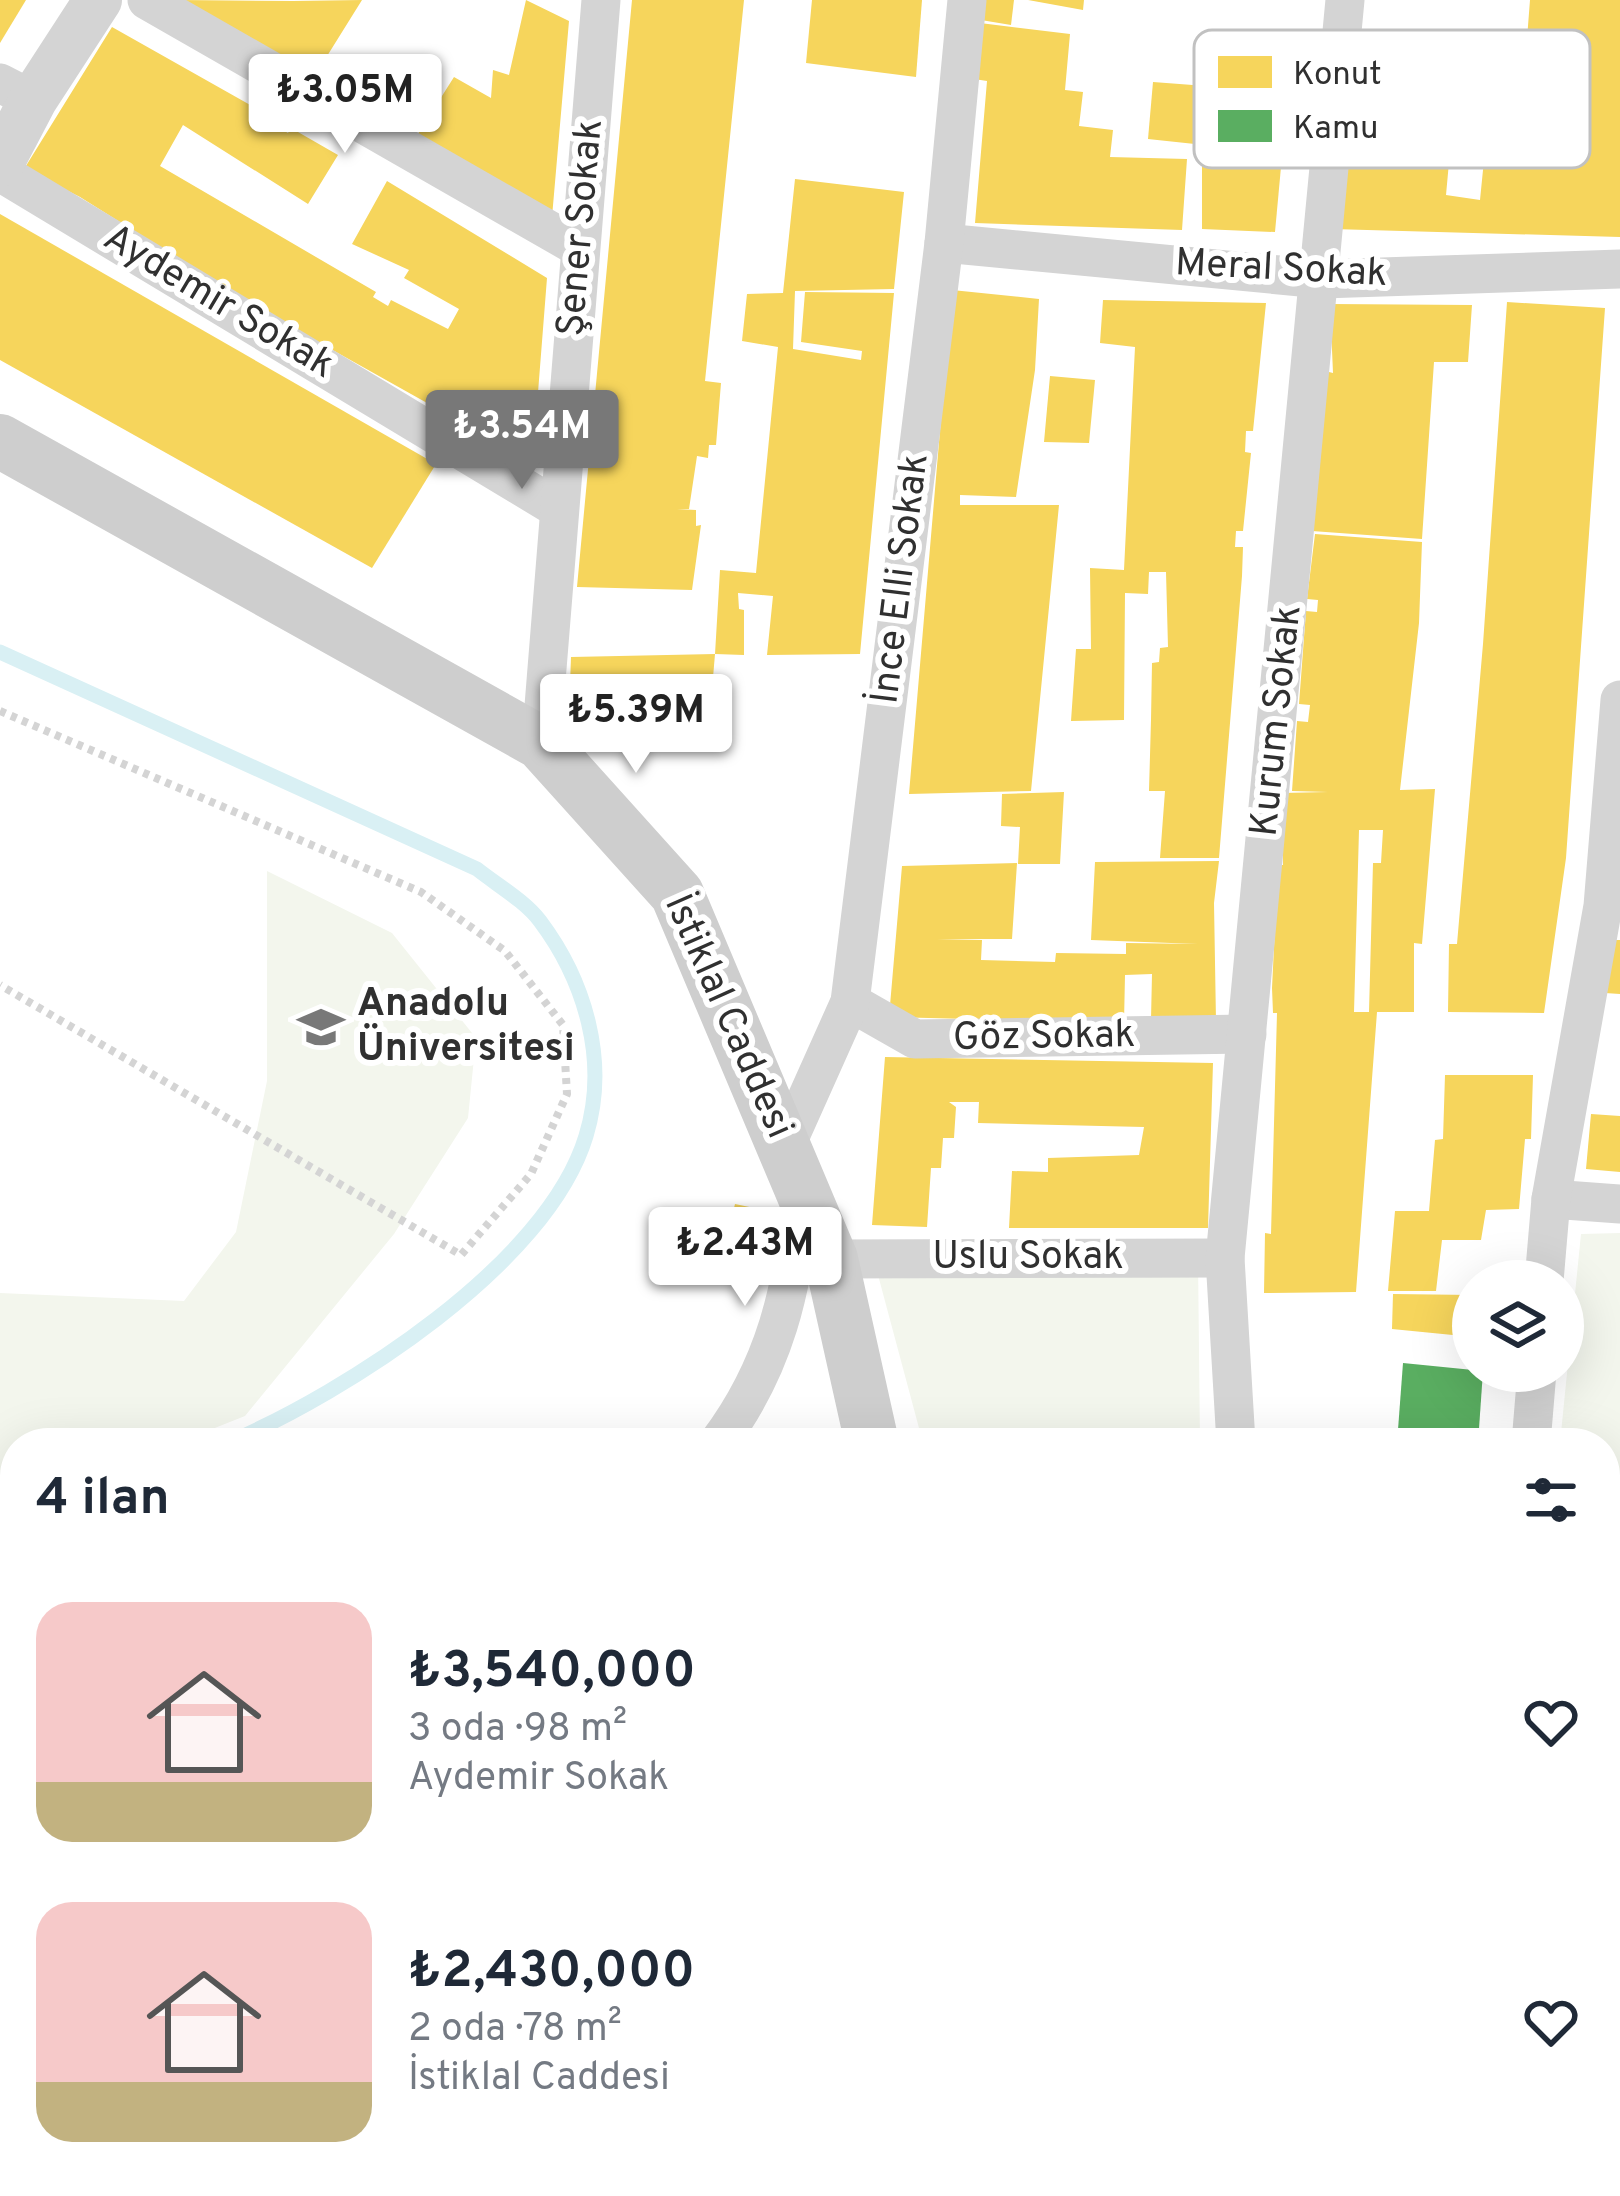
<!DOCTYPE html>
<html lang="tr">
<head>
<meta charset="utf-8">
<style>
  :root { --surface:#fff; --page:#f2f2f3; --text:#1f2937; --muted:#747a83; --accent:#787878 }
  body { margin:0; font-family:Overpass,sans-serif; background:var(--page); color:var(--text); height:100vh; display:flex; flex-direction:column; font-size:45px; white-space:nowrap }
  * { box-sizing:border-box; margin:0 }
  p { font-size:39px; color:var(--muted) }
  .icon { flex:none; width:66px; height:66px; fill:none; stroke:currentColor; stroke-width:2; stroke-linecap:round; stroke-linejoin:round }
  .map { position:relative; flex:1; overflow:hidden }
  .side { position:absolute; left:0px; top:1428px; width:1620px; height:768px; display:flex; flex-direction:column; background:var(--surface); border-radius:48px 48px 0 0; box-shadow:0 12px 48px #0002 }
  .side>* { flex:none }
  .tools { position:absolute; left:1452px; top:1260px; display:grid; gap:24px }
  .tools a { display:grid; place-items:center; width:132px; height:132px; border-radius:50%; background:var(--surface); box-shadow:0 12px 48px #0002; font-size:60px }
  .price { position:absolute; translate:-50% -102px; padding:0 27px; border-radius:12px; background:#fff; color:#222; font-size:39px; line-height:78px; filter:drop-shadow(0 3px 6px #0008) }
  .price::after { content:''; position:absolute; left:50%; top:72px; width:36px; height:27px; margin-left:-18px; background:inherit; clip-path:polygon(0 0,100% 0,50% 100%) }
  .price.active { background:var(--accent); color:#fff }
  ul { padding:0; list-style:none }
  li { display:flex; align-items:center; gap:36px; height:300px; padding:0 36px }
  li span { display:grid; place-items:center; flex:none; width:336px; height:240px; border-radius:36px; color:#555 }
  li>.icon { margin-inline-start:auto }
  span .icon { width:144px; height:144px; fill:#fffc; stroke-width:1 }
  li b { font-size:51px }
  h2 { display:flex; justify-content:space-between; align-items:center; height:144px; padding:0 36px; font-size:51px }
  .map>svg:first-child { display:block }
  .green { fill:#f3f6ed }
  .homes { fill:#f6d55c; fill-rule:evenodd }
  .public { fill:#5aae61 }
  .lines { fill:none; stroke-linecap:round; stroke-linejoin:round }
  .stream { stroke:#d9f0f4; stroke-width:15 }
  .path { stroke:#d4d4d4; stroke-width:8; stroke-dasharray:6 6; stroke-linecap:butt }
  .minor { stroke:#d4d4d4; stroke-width:39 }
  .tertiary { stroke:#d4d4d4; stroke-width:48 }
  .secondary { stroke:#cecece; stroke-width:54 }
  .trunk { stroke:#c5c5c5; stroke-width:63 }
  .labels { text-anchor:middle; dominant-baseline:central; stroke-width:12; stroke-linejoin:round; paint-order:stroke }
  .street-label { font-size:39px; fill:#303030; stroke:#fff }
  .poi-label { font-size:39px; font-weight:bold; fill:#303030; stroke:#fff; text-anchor:start }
  .key { fill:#fff; stroke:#c1c1c1; stroke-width:3 }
  .key-label { font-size:33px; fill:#303030 }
</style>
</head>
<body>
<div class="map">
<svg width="1620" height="2196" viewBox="0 0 1620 2196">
  <rect width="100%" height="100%" fill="#fff"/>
  <g class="green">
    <polygon points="267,871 392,933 476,1038 468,1118 394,1234 245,1416 177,1443 15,1443 15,1480 0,1480 0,1293 184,1301 236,1232 267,1081"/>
    <polygon points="1620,1233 1620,1494 1605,1494 1605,1443 1560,1443 1581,1234"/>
    <polygon points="1198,1258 1200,1443 923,1443 878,1275"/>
    <rect x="1605" y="1793" width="15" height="91"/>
  </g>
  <g class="homes">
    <polygon points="0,0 26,0 0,43"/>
    <polygon points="179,0 293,1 362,0 314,77"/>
    <polygon points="526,0 569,21 552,217 416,137 454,77 491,98 493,70 509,75"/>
    <polygon points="632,0 744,0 705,381 721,383 716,445 709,445 708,458 697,456 689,509 677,509 696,510 696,526 701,525 692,590 577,587"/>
    <polygon points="812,0 922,0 916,77 806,63"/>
    <polygon points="983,0 1014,0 1011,25 981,20"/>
    <polygon points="1028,0 1084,0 1083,10"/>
    <polygon points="1530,0 1620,0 1620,237 1332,229 1350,28 1460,42 1446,195 1480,200 1485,150 1518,155"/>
    <polygon points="980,23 1070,34 1065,90 1083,92 1079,126 1113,130 1110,157 1187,159 1182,230 975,223 987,81 974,79"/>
    <polygon points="112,27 277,120 274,125 288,133 291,128 338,155 308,204 183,125 160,166 376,292 373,297 388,306 391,300 448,329 459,309 404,278 409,270 352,244 387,181 547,278 533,456 525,458 247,302 80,197 24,169"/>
    <polygon points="1153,82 1285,92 1280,153 1148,139"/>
    <polygon points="1202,149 1282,156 1275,232 1202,229"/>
    <polygon points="795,179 904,192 894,289 795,291 793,349 861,360 862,351 801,342 805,292 894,293 860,654 767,655 773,596 738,593 739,609 744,610 744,655 715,654 720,570 756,573 778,347 742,341 747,294 783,293"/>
    <polygon points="0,214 436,464 372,568 0,360"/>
    <polygon points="952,290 1039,299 1035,370 1016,497 960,495 960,505 1059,505 1031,791 909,794"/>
    <polygon points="1103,300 1266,303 1253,431 1246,431 1245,452 1251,453 1243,531 1236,531 1235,547 1243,547 1242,576 1219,858 1160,858 1165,791 1149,791 1151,720 1152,663 1159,662 1160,648 1168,647 1166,572 1149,572 1148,594 1125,593 1124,720 1071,721 1076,649 1091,649 1090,568 1124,570 1135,347 1100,343"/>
    <polygon points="1507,302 1605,308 1566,858 1544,1013 1448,1012 1449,944 1457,944 1483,644"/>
    <polygon points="1330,304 1472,305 1468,362 1434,362 1422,539 1312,531 1325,371 1333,373"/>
    <polygon points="1050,376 1095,380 1089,443 1044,442"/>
    <path d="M1315,534L1422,542L1419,623L1400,790L1435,789L1422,944L1414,943V1012H1377L1356,1292L1264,1293L1265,1233L1271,1234L1277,1013H1273L1272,988L1278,865H1283L1282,793L1328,792L1292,791L1297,721L1308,722L1310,705L1299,704L1306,611L1317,612L1318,600L1307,599ZM1359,830H1383L1381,863H1373L1369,1012H1354Z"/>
    <polygon points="715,654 709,725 591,724 570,685 571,657"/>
    <polygon points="1064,792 1060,864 1018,864 1020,827 1001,826 1002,794"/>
    <polygon points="1219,861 1214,903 1216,1021 1151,1020 1152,974 1125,975 1124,1023 889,1017 902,866 1017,863 1012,939 937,939 982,940 981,960 1055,962 1056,953 1126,954 1126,943 1198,944 1091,940 1095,862"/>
    <polygon points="1610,940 1620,940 1620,994 1605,993"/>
    <polygon points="885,1057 1213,1063 1208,1228 1009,1228 1012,1171 1048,1172 1048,1158 1139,1155 1144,1127 978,1123 979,1102 949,1102 956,1107 954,1138 943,1138 941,1168 931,1168 927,1227 872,1225"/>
    <polygon points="1445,1075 1533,1075 1531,1139 1525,1139 1519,1209 1486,1210 1481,1240 1442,1240 1436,1291 1388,1291 1395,1211 1429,1211 1435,1140 1443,1139"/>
    <polygon points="1591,1114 1620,1116 1620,1172 1586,1169"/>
    <polygon points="735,1204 759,1209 749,1249 725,1243"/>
    <polygon points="1393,1294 1473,1295 1473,1337 1392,1329"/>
    <polygon points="0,2040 15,2041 15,2134 0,2133"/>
    <polygon points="15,2181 135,2181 133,2196 0,2196 0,2184"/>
    <polygon points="206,2181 277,2181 275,2196 204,2196"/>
    <polygon points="368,2181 463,2181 459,2196 363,2196"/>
    <polygon points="577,2181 599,2181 651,2196 571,2196"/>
    <polygon points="1213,2181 1331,2181 1329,2196 1212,2196"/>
    <polygon points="1418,2181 1535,2181 1534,2196 1416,2196"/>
  </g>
  <polygon class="public" points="1403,1363 1483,1371 1478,1443 1397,1443"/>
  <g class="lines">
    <g class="stream">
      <path d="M0,652L477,869C497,885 525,901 540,921C585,981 609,1061 586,1136C547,1265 346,1392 228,1443"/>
      <polyline points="0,1501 15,1500"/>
    </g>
    <polyline class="path" points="0,711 421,892 505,951 563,1025 567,1094 531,1174 461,1255 0,985"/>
    <g class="minor">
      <polyline points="147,0 580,248"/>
      <polyline points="0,83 33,100"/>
      <polyline points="0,172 559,509"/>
      <polyline points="944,243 1322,279 1620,269"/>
      <polyline points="541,743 601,0"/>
      <polyline points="850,1002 915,1039 1247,1034"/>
      <polyline points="786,1145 850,1002 944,243 967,0"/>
      <polyline points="1551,1199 1620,1204"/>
      <polyline points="831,1259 1225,1258"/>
      <polyline points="1544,1281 1551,1199 1603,906 1620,700"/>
      <path d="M718,1443C776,1366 792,1289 803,1196"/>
      <polyline points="1236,1443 1225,1258 1345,0"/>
      <polyline points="1531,1443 1537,1371"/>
      <polyline points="1605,2001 1619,1892"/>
      <polyline points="0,2024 15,2026"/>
      <polyline points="814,2181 886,2196"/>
      <polyline points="187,2196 189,2181"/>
      <polyline points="502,2196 507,2181"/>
      <polyline points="1170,2196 1172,2181"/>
      <polyline points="1581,2196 1583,2181"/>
    </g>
    <polyline class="tertiary" points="0,163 33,100 98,0"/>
    <polyline class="secondary" points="0,441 541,743 677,894 831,1259 872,1443"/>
    <g class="trunk">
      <polyline points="1605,1579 1620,1579"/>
      <polyline points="0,1587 15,1587"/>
      <polyline points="1605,1706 1620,1706"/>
      <polyline points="0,1754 15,1750"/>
      <polyline points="1605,1768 1620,1768"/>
    </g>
  </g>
  <defs>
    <symbol id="university-bare" viewBox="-9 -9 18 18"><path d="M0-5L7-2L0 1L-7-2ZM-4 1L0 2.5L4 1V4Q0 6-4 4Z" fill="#787878" stroke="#fff" stroke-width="2.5" paint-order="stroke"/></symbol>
  </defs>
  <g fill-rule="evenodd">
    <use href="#university-bare" x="288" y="994" width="66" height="66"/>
  </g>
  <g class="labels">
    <g class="street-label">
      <text transform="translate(582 228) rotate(-85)">Şener Sokak</text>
      <text transform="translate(1281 270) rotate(3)">Meral Sokak</text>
      <text transform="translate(218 303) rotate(31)">Aydemir Sokak</text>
      <text transform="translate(902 579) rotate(-83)">İnce Elli Sokak</text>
      <text transform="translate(1278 721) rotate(-84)">Kurum Sokak</text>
      <text transform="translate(727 1017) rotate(66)">İstiklal Caddesi</text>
      <text transform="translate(1044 1038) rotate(-1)">Göz Sokak</text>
      <text x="1028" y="1258">Uslu Sokak</text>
    </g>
    <g class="poi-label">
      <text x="357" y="1005">Anadolu<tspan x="357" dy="45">Üniversitesi</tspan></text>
    </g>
  </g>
  <rect x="1194" y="30" width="396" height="138" rx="18" class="key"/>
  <rect x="1218" y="56" width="54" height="32" fill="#f6d55c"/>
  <rect x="1218" y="110" width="54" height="32" fill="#5aae61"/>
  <g class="key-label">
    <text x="1293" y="84">Konut</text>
    <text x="1293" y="138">Kamu</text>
  </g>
</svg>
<div class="tools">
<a><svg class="icon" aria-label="layers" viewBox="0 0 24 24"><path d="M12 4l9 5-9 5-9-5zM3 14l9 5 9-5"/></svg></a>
</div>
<b class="price" style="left:345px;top:156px">₺3.05M</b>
<b class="price active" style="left:522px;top:492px">₺3.54M</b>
<b class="price" style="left:636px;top:776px">₺5.39M</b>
<b class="price" style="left:745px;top:1309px">₺2.43M</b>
<section class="side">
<h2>4 ilan<svg class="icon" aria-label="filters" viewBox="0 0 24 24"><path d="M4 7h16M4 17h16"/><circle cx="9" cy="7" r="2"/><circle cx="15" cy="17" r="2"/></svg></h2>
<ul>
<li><span style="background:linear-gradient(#f6c9c9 75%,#c2b280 0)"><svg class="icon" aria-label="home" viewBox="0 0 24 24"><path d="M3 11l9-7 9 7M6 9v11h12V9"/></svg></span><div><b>₺3,540,000</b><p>3 oda · 98 m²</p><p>Aydemir Sokak</p></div><svg class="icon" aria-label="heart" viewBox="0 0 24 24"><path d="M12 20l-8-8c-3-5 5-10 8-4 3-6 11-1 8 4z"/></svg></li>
<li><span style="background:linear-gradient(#f6c9c9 75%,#c2b280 0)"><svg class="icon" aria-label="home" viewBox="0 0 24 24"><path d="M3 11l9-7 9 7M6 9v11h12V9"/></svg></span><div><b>₺2,430,000</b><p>2 oda · 78 m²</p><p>İstiklal Caddesi</p></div><svg class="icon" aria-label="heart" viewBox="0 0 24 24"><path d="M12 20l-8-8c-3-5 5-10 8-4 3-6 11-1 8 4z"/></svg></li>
</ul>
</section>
</div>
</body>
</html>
